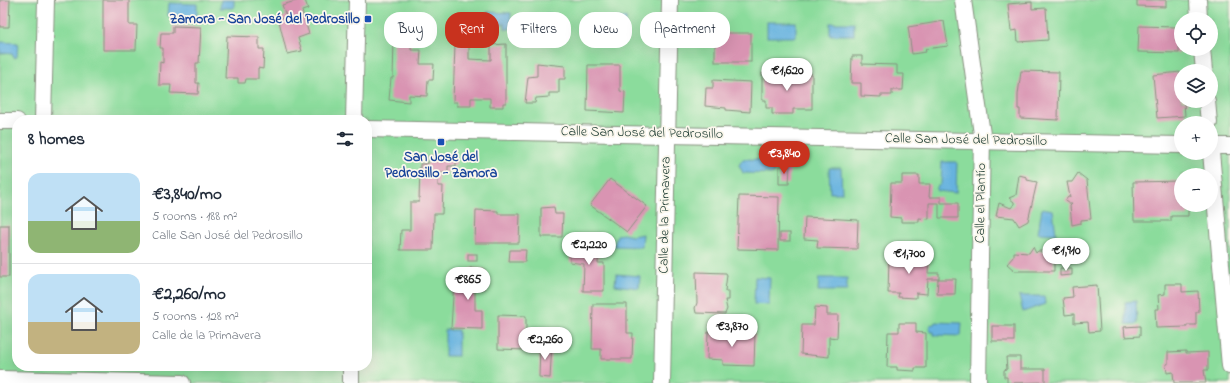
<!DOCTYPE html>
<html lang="en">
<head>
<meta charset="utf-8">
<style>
  :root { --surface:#fff; --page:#f6f6f7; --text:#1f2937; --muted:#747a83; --line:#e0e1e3; --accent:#c8321e }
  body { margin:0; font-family:"Indie Flower",sans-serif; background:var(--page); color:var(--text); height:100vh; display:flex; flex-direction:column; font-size:15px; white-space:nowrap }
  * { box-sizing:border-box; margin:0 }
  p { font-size:13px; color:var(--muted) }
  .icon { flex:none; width:22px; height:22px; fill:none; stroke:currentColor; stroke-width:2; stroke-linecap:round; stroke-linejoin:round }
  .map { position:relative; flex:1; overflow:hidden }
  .panel { position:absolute; left:12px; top:115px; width:360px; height:256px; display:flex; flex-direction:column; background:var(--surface); border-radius:16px; box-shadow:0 4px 16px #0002 }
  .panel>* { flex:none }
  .top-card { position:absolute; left:384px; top:12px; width:380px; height:36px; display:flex; gap:8px }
  .controls { position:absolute; left:1174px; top:12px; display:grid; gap:8px }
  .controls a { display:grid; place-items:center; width:44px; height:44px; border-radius:50%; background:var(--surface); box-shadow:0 4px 16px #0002; font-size:20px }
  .price { position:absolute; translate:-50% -34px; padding:0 9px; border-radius:14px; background:#fff; color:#222; font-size:13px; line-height:26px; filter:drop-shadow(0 1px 2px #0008) }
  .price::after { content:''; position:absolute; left:50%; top:24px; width:12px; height:9px; margin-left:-6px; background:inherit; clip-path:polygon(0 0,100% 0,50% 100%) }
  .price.current { background:var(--accent); color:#fff }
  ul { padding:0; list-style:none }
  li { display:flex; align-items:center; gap:12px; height:100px; padding:0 16px }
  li+li { border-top:1px solid var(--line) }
  li span { display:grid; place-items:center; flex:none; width:112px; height:80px; border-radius:12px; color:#555 }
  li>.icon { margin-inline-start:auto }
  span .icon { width:48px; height:48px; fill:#fffc; stroke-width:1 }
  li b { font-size:17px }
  h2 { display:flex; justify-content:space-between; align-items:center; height:48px; padding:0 16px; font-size:17px }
  .pill { padding:0 14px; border-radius:16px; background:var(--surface); box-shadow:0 4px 16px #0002; font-size:14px; line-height:36px }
  .pill.current { background:var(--accent); color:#fff }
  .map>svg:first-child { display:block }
  .green { fill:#8bdc9c; stroke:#558c68; fill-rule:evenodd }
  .water { fill:#66b2df; stroke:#42788a }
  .building { fill:#d994b2 }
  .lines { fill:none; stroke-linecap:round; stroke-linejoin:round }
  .minor-casing { stroke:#889280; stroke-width:18 }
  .minor { stroke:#fff; stroke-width:16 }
  .transit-dot { fill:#1a4fb4; stroke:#fbf7ec; stroke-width:1.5 }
  .labels { text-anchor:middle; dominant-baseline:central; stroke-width:3.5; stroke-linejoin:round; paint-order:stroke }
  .transit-label { font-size:14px; font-weight:bold; fill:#164399; stroke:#fbf7ec; text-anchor:end }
  .street-label { font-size:14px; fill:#1f3d34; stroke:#fbf7ec }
</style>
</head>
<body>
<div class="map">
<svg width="1230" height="383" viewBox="0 0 1230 383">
  <rect width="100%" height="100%" fill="#fbf7ec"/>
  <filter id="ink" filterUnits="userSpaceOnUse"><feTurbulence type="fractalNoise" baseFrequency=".025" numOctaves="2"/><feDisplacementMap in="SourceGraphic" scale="8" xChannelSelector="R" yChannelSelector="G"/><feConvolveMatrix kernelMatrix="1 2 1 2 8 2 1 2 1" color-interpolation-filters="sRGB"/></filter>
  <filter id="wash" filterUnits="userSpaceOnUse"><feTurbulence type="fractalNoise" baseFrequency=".012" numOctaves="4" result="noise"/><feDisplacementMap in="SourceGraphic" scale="16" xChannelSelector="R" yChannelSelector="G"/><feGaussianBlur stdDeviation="0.9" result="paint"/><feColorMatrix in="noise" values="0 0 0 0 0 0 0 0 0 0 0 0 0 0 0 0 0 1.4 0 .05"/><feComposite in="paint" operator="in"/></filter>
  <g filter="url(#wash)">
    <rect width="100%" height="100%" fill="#f1e8cd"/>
    <path class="green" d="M0,0H1230V383H0ZM1181,19H1211V49H1181ZM1181,71H1211V101H1181ZM17,120H367V366H17ZM1181,123H1211V153H1181ZM1181,175H1211V205H1181Z"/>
    <g class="water">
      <polygon points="221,0 234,0 234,8 220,8"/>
      <polygon points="169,3 197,4 197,22 192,22 192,17 168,16"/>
      <polygon points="487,12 511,13 510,29 505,29 505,24 487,24"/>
      <rect x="391" y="14" width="32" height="15"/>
      <polygon points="531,14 557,15 556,28 530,27 526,21"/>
      <rect x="592" y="18" width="34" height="18"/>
      <rect x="767" y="22" width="29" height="15"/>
      <rect x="830" y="23" width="24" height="12"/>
      <polygon points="0,42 18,43 17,57 14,58 12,54 0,53"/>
      <polygon points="743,159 775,160 774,174 743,173 739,165"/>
      <polygon points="942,162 957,162 956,193 937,191 937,187 941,184"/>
      <polygon points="829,168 841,168 842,193 830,193"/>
      <polygon points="1042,208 1053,210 1056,234 1038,233"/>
      <polygon points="623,234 632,236 643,234 642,247 614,246 617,235"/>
      <polygon points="616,274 640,276 639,288 615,285"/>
      <polygon points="755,277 770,278 769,305 754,304"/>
      <polygon points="819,278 847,278 847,291 818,291"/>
      <polygon points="1019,296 1044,296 1045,304 1023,312"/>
      <polygon points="1136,301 1137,324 1126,324 1125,302"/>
      <polygon points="935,322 962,323 961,336 934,335 934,332 931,332 929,328 930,325 934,324"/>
      <rect x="445" y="330" width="13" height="26"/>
    </g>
    <g id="blocks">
      <g class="building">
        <polygon points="0,0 10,0 9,27 0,27"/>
        <polygon points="103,0 129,0 129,25 137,25 136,50 103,50"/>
        <polygon points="299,0 305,0 308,9 302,11 309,34 298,38 302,51 287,54 279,21 279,19 286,16 282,5"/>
        <polygon points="1137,0 1166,0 1166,7 1137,6"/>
        <polygon points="1032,2 1032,9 1046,8 1048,40 1018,42 1017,30 1011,31 1008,4"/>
        <polygon points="944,21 948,46 925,49 926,52 912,54 908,27"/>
        <polygon points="173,26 201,27 199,63 196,63 196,83 199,83 198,94 170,93 171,85 159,85 160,62 163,63 163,48 160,48 161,33 173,33"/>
        <polygon points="1139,26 1176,27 1176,41 1179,41 1179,53 1138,52"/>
        <rect x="715" y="33" width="36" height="29"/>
        <polygon points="227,36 259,37 259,49 264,49 263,69 258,68 258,79 246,79 245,83 238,83 238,78 225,78"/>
        <polygon points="394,41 411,41 411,50 421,50 420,64 434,64 433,80 428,80 427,96 409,95 409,102 389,100 391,78 393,78"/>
        <polygon points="506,44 506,103 503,103 503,107 490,107 490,98 471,98 471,106 457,106 457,102 453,102 455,45 469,45 469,59 491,60 491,45"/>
        <polygon points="852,56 862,56 862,64 897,65 897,74 904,74 903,90 892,90 892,95 881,95 881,97 861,96 861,83 851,83"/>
        <polygon points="537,63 565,66 565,79 559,79 559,93 549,93 549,97 536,98 535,103 525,103 528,77 537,76"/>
        <polygon points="588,65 620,65 620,91 625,92 624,113 587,111"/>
        <polygon points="1021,71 1059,72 1058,120 1020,118 1020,109 1018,109 1018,95"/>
        <polygon points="1180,72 1181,101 1188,101 1188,103 1184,103 1185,116 1157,118 1153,75"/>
        <polygon points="762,73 812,74 812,109 793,109 793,114 772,114 772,108 766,108 766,100 762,100"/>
        <polygon points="713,80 751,82 750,112 726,110 726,108 705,106 706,88 713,88"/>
        <polygon points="428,156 456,156 456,166 448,166 448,173 438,173 438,186 443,186 442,214 434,214 433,250 400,250 401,230 410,230 410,202 419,202 420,164 428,164"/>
        <polygon points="779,166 790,166 789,184 779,184"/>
        <polygon points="1078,173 1087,180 1091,219 1081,220 1081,223 1072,225 1070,206 1072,204 1069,204 1065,201 1068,197 1070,197 1067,182 1072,182"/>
        <polygon points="902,175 919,175 919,184 930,184 929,197 941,197 941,203 958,203 958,218 939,218 939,203 929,203 929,219 919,218 919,222 901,222 901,218 890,217 891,183 902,183"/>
        <polygon points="1019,175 1027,177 1027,180 1037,182 1028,221 1019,226 1014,218 996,216 999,203 1011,208 1014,204 1014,202 1009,198 1016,195"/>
        <polygon points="610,179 647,206 627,232 590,205"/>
        <polygon points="1181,181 1181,205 1188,205 1188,216 1171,216 1171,221 1134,221 1133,182"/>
        <polygon points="739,196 779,197 778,250 737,249"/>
        <polygon points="554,207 555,214 563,214 562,237 541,237 541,208"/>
        <polygon points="476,210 498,211 498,214 520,214 519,243 475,243"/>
        <polygon points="805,217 858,220 857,249 817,248 818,240 804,239"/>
        <rect x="0" y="225" width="9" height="52"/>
        <rect x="780" y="233" width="10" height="8"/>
        <polygon points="570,245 599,245 598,263 604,263 604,291 583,291 584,264 570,262"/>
        <polygon points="1033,247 1036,253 1038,251 1057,251 1057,260 1054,260 1054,271 1015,271 1007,264 1014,256 1014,252 1029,253"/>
        <polygon points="510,250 526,250 525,262 509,262"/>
        <polygon points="917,250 917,259 929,259 928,273 939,273 939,279 928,279 927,294 916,293 916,298 898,297 899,293 888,293 889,258 900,258 900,251"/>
        <rect x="468" y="254" width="9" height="7"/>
        <polygon points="470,268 485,269 484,289 475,289 475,310 482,310 482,329 451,328 454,280 470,279"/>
        <polygon points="1060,268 1072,268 1072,275 1060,276"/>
        <polygon points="696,272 726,273 727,275 725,291 728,291 728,300 725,300 727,309 725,314 696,313 695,308 697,303"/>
        <polygon points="938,279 956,279 955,294 937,294"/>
        <polygon points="1165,284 1182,284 1182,292 1198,291 1199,312 1196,312 1196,325 1187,325 1187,327 1156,328 1155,309 1159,309 1158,295 1165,294"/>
        <polygon points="1097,285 1100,331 1089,332 1088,322 1074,323 1074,314 1065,315 1063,298 1073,297 1072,287"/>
        <polygon points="593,304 627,304 627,333 633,333 632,359 601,359 601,349 592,349"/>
        <polygon points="815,307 827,308 827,315 838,315 837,338 829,337 829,357 801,354 802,325 814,325"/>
        <polygon points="498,315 526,316 526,350 498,349"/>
        <polygon points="899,323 916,323 916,332 926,333 926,368 915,368 915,371 897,370 897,367 887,367 888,332 899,332"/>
        <rect x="992" y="326" width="22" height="15"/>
        <polygon points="1140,326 1140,336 1125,337 1124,327"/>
        <polygon points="708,332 755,334 754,366 723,365 723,360 707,359"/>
        <polygon points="540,344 552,344 550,378 539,377"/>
        <polygon points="1186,351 1186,353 1208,352 1208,370 1204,370 1206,383 1174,383 1173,372 1167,373 1166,364 1168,364 1168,352"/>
        <polygon points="1006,357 1020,357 1020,369 1045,369 1045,382 1007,383 1007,377 1004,377 1004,370 1007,369"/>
      </g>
    </g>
  </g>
  <g filter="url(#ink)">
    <use href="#blocks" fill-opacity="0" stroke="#889280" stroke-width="1"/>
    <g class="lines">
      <defs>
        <g id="minor">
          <polyline points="963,0 982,134 978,383"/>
          <polyline points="1198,0 1199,19"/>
          <polyline points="1202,49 1204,71"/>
          <polyline points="1207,101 1209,123"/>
          <polyline points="43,120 46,0"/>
          <polyline points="354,120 357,0"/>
          <polyline points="0,121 17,121"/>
          <polyline points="367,129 1181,145"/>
          <polyline points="1211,146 1230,146"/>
          <polyline points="1211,152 1230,366"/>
          <polyline points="0,379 182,383"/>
          <polyline points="351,383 351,366"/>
          <polyline points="662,383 670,0"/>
        </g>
      </defs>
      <use href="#minor" class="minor-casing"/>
      <use href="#minor" class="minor"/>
    </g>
  </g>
  <g class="transit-dot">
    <rect x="364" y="15" width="8" height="8" rx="2"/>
    <rect x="437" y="138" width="8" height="8" rx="2"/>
  </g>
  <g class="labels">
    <g class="transit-label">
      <text x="360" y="19">Zamora - San José del Pedrosillo</text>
      <text x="441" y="157" text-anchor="middle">San José del<tspan x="441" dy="16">Pedrosillo - Zamora</tspan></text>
    </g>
    <g class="street-label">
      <text transform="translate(642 133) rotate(1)">Calle San José del Pedrosillo</text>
      <text transform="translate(966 140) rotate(1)">Calle San José del Pedrosillo</text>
      <text transform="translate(981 203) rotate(-89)">Calle el Plantío</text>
      <text transform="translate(665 215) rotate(-89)">Calle de la Primavera</text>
    </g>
  </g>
</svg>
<div class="controls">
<a><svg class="icon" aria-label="locate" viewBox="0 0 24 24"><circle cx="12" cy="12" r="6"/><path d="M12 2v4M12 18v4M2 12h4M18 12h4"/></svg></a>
<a><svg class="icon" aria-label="layers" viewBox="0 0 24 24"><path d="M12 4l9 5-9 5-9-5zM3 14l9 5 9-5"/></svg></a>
<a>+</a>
<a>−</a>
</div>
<b class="price" style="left:787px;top:92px">€1,620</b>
<b class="price current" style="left:784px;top:175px">€3,840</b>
<b class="price" style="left:589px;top:266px">€2,220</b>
<b class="price" style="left:1066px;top:272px">€1,910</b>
<b class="price" style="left:909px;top:275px">€1,700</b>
<b class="price" style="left:468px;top:301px">€865</b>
<b class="price" style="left:732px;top:348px">€3,870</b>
<b class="price" style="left:545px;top:361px">€2,260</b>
<div class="top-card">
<a class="pill">Buy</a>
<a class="pill current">Rent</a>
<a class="pill">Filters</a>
<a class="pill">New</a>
<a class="pill">Apartment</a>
</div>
<section class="panel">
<h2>8 homes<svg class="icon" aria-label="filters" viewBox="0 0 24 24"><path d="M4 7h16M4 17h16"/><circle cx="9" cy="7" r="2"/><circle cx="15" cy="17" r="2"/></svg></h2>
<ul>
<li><span style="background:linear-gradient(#bfe0f5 60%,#8fb573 0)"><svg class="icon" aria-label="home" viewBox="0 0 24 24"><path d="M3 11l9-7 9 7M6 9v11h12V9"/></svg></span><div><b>€3,840/mo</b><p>5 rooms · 188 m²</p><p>Calle San José del Pedrosillo</p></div></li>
<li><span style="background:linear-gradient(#bfe0f5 60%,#c2b280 0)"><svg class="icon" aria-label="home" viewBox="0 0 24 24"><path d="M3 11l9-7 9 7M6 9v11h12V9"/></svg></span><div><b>€2,260/mo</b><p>5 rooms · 128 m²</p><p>Calle de la Primavera</p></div></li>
</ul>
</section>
</div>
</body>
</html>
